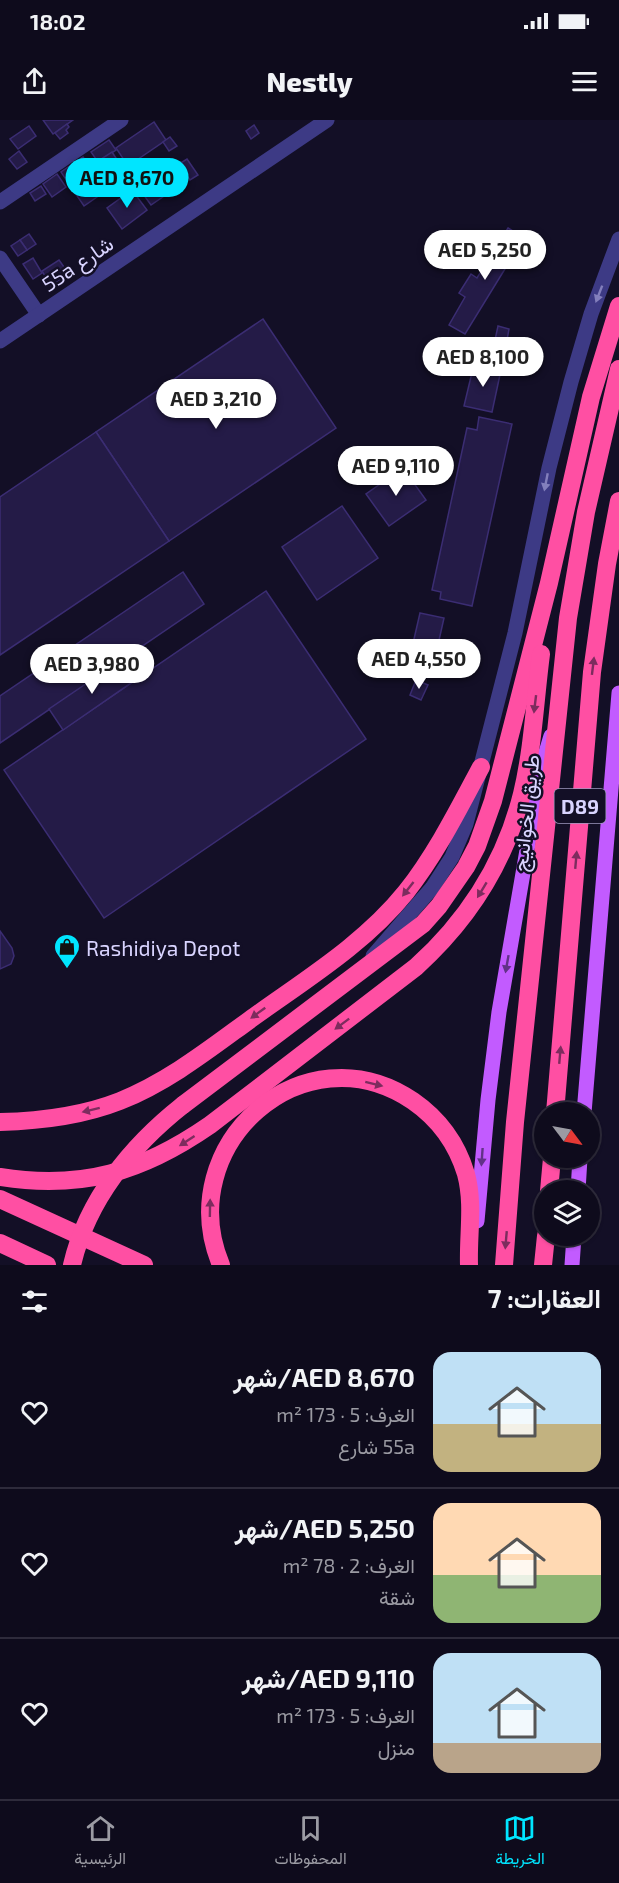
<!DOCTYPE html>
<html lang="ar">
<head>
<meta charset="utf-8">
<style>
  :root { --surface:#0e0b1c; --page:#1c1929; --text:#f1f3f6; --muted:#9b9ba3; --line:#2e2b3b; --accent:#00e5ff }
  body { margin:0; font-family:"Exo 2",Vazirmatn,sans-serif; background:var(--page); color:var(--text); direction:rtl; height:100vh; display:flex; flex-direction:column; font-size:22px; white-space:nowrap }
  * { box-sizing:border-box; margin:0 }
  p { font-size:20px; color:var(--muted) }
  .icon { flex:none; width:33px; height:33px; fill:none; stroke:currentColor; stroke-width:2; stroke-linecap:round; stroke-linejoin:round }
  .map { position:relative; height:1145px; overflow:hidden; direction:ltr }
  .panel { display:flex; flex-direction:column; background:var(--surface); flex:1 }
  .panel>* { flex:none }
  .needle { width:39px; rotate:122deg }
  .buttons { position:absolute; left:534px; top:982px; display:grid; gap:12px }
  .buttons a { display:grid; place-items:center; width:66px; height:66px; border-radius:50%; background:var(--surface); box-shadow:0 2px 4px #0004,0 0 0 2px var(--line); font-size:30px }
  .price { position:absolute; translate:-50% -51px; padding:0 14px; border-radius:21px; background:#fff; color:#222; font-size:20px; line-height:39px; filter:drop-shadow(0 2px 3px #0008) }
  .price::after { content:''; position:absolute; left:50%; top:36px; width:18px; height:14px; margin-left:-9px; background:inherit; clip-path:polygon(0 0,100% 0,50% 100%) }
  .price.on { background:var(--accent); color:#111 }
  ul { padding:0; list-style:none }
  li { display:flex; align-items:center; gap:18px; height:150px; padding:0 18px }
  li+li { border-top:2px solid var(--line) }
  li span { display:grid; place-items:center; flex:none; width:168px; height:120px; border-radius:18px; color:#555 }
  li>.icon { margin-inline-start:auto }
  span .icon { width:72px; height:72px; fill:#fffc; stroke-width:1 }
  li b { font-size:26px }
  h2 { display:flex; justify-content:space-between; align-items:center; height:72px; padding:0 18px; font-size:26px }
  .status { display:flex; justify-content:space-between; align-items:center; height:42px; padding:0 30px; background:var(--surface); direction:ltr }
  .status svg { height:16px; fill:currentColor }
  header { display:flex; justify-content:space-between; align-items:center; height:78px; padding:0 18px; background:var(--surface); font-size:27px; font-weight:800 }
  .menu { display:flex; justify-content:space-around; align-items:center; height:84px; border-top:2px solid var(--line); background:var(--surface); font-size:16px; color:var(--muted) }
  .menu a { display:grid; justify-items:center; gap:3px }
  .menu .on { color:var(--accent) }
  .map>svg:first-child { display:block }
  .building { fill:#241b47; stroke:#3b2d73; stroke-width:1.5 }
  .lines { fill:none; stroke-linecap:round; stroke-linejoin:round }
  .minor { stroke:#3d3a85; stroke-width:15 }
  .major { stroke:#c25bff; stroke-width:15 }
  .highway { stroke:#ff4fa3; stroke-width:18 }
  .highway-bridge { stroke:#ff4fa3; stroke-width:18 }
  .oneway { fill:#837fbc }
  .oneway2 { fill:#7d2c5e }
  .oneway3 { fill:#623188 }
  .labels { text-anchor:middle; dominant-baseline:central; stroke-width:5; stroke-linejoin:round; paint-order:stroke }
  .shield { fill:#130f26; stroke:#9e99be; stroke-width:1.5 }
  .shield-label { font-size:20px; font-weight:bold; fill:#d9d4ff }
  .street-label { font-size:21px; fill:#d9d4ff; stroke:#130f26 }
  .poi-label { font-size:21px; fill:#d9d4ff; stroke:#130f26; text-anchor:start }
</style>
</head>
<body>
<div class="status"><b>18:02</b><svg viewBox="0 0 49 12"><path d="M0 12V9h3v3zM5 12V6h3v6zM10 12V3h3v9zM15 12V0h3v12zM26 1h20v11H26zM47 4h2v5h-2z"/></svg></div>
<header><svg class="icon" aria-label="menu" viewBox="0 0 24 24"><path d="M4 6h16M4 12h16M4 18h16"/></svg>Nestly<svg class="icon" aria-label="share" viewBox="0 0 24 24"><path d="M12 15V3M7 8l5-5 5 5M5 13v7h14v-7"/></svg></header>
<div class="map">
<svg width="619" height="1145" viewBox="0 0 619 1145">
  <rect width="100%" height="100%" fill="#130f26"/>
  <g class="building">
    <polygon points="43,0 73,0 53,14"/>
    <polygon points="154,2 166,20 128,46 116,28"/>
    <polygon points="67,4 69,7 66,10 68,13 60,19 55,13"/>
    <polygon points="254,5 259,13 251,19 246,11"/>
    <polygon points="29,6 36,16 18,29 10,19"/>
    <polygon points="170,17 177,26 169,31 163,22"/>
    <polygon points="109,20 116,30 98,42 91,32"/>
    <polygon points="19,31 27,42 17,49 9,39"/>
    <polygon points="112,32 131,61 117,71 98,41"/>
    <polygon points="83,37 95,54 73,70 61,52"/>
    <polygon points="187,39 198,55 190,60 179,44"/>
    <polygon points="57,54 66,67 52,77 43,64"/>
    <polygon points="95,54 107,70 84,86 73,70"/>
    <polygon points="156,65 164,76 151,85 143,74"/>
    <polygon points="41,66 46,74 35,81 30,73"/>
    <polygon points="132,70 147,90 122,109 107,88"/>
    <polygon points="508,108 524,118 465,214 449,205 465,177 459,173 471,154 477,158"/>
    <polygon points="29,114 36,124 27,130 20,120"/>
    <polygon points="20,120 27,130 18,136 11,126"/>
    <polygon points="33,138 42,153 33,159 23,144"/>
    <polygon points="59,140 69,154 51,166 42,151"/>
    <polygon points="263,199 336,308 169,421 96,312"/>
    <polygon points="498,206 509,209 504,237 492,234"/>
    <polygon points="474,244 501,250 492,292 464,286"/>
    <polygon points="479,297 512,304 472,486 440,479 441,472 432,470 467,308 477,310"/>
    <polygon points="96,312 169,421 0,535 0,377"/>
    <polygon points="403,348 426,380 389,406 366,374"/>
    <polygon points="342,386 378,438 317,480 282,427"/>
    <polygon points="183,452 204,484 0,623 0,576"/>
    <polygon points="266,471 366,619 104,798 4,650"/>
    <polygon points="420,493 444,498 435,538 411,532"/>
    <polygon points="121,540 135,560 63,610 49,589"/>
    <polygon points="416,560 428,565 421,580 410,575"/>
    <polygon points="0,811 12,828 14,836 11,844 0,849"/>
  </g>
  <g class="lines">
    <g class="minor">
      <polyline points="0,82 121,0"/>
      <polyline points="0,138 39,195"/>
      <polyline points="0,221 327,0"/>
      <polyline points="373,836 432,768 452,737 466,704 515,513 549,348 571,262 591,194 619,119"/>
    </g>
    <g class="major">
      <polyline points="584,993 619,573"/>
      <polyline points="578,1071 580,1038"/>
      <polyline points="477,1101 488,980 499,892 541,649 551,616"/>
      <polyline points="572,1145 574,1116"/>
    </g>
    <g class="highway">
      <polyline points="183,985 423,804 439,786 466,747 477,726 493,681 549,463 591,277 619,186"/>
      <polyline points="555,993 592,552 607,444 619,381"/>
      <path d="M0,1002C41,1001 82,996 120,981C170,961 212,927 255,896C308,858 365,823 406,772C436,734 458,690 481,647"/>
      <path d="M0,1057C82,1070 142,1052 210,1005L416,847C468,800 505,742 522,674C533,628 535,580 541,534"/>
      <polyline points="549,1071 552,1038"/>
      <polyline points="0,1079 144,1145"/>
      <polyline points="0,1123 47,1145"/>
      <path d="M221,1145C171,1025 304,907 413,981C439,999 457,1024 466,1054C474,1084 468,1114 469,1145"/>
      <polyline points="504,1145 515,1002 568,498 586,392 619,249"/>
      <polyline points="543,1145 546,1116"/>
    </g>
    <path class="highway-bridge" d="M72,1145C87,1080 131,1026 183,985"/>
  </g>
  <defs><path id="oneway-solid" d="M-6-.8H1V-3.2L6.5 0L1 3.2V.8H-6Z" transform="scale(1.5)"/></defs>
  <g class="oneway">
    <use href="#oneway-solid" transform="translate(599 174) rotate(111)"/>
    <use href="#oneway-solid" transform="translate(546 362) rotate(101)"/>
  </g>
  <g class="oneway2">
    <use href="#oneway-solid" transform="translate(593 546) rotate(-83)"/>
    <use href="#oneway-solid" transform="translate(535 584) rotate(97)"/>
    <use href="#oneway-solid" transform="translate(576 740) rotate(-85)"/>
    <use href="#oneway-solid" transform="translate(408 769) rotate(128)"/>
    <use href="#oneway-solid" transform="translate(482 770) rotate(121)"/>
    <use href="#oneway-solid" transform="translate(258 893) rotate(144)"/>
    <use href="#oneway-solid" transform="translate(342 904) rotate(143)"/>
    <use href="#oneway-solid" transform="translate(560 935) rotate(-85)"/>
    <use href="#oneway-solid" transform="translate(374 964) rotate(14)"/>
    <use href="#oneway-solid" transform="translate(91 990) rotate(166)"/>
    <use href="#oneway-solid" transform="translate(187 1021) rotate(147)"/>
    <use href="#oneway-solid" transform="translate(210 1088) rotate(-89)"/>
    <use href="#oneway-solid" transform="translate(506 1120) rotate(95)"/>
  </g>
  <g class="oneway3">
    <use href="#oneway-solid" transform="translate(507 844) rotate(100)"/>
    <use href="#oneway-solid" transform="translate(482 1037) rotate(94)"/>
  </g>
  <defs>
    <symbol id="shop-pin" viewBox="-11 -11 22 30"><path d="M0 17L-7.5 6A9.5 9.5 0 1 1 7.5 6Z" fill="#00e5ff" stroke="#130f26"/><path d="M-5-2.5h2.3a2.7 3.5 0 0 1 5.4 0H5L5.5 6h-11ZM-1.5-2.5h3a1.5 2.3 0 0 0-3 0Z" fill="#111"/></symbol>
  </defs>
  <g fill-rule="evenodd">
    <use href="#shop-pin" x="52" y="812" width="30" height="40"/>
  </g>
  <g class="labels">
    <rect class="shield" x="554.5" y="669" width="51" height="34" rx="4.5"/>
    <g class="shield-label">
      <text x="580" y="686">D89</text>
    </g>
    <g class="street-label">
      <text transform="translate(77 143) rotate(-34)">55a شارع</text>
      <text transform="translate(525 693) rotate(-84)">طريق الخوانيج</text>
    </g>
    <g class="poi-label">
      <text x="86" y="827">Rashidiya Depot</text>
    </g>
  </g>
</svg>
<div class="buttons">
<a><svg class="needle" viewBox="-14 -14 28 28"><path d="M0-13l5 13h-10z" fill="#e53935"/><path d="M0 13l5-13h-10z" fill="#9b9ba3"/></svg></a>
<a><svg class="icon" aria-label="layers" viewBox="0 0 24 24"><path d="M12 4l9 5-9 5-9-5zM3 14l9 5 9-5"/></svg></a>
</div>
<b class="price on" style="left:127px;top:89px">AED 8,670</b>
<b class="price" style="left:485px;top:161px">AED 5,250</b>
<b class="price" style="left:483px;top:268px">AED 8,100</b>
<b class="price" style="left:216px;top:310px">AED 3,210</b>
<b class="price" style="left:396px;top:377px">AED 9,110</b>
<b class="price" style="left:419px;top:570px">AED 4,550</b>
<b class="price" style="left:92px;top:575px">AED 3,980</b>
</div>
<section class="panel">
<h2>العقارات: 7<svg class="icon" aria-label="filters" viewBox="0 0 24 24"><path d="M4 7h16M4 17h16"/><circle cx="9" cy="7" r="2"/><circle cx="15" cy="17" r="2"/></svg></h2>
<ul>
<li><span style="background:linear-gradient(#bfe0f5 60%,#c2b280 0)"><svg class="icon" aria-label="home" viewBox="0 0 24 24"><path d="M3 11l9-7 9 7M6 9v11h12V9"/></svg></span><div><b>AED 8,670/شهر</b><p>الغرف: 5 · 173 m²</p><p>55a شارع</p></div><svg class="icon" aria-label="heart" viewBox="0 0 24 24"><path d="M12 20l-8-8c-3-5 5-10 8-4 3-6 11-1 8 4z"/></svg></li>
<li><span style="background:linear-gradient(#ffd9b3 60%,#8fb573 0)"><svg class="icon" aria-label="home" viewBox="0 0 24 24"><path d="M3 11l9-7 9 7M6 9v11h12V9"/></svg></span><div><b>AED 5,250/شهر</b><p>الغرف: 2 · 78 m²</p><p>شقة</p></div><svg class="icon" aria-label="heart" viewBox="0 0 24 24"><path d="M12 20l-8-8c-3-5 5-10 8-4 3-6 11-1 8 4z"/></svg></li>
<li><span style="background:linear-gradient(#bfe0f5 75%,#b9a48a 0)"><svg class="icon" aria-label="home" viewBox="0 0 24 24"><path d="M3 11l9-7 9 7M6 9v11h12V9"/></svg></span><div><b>AED 9,110/شهر</b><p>الغرف: 5 · 173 m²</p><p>منزل</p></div><svg class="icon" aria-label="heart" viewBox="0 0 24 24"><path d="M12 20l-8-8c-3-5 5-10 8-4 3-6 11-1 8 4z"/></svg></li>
</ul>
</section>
<nav class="menu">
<a class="on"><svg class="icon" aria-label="map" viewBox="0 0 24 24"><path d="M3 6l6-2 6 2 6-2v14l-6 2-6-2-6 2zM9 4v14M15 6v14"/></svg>الخريطة</a>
<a><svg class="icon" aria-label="saved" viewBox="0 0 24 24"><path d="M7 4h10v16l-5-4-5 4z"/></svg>المحفوظات</a>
<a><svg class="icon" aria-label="home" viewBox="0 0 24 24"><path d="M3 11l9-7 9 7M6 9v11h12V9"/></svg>الرئيسية</a>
</nav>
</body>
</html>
